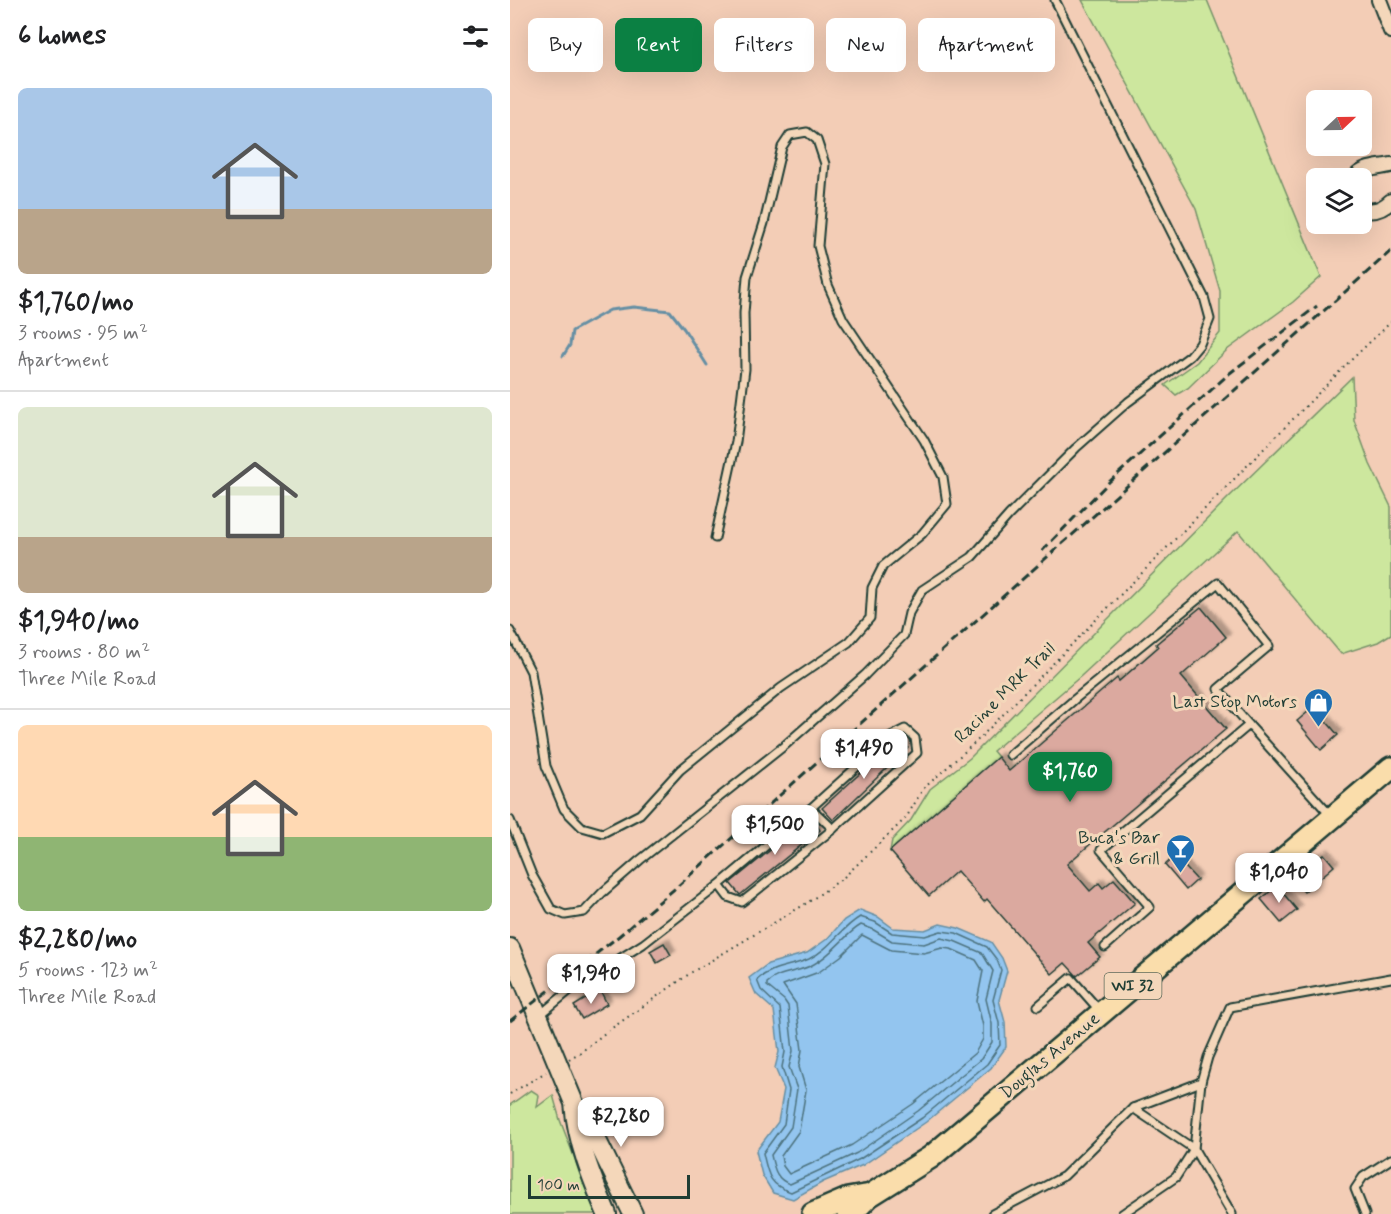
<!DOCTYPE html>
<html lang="en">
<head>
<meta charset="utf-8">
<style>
  :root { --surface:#fff; --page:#f6f6f6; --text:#202124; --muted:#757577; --line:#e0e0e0; --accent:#0b8043 }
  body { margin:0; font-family:Mynerve,sans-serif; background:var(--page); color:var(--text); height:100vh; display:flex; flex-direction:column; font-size:22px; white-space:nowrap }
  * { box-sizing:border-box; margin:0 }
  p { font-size:20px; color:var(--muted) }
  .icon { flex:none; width:33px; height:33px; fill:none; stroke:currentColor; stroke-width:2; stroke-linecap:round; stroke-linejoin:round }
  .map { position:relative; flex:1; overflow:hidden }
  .side { display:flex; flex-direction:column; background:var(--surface); width:510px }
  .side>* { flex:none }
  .hud { position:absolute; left:18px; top:18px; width:570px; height:54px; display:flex; gap:12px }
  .needle { width:39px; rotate:68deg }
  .fabs { position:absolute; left:796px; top:90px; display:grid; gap:12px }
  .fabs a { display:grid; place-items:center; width:66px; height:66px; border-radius:9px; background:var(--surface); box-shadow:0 6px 24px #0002; font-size:30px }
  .scale { position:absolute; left:18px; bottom:15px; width:162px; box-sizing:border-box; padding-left:6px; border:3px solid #1f3d34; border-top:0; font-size:16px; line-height:21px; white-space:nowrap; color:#1f3d34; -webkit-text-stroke:4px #f4d7ba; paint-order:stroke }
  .price { position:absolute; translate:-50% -51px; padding:0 14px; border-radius:12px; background:#fff; color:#222; font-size:20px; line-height:39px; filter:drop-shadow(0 2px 3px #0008) }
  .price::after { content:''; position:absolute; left:50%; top:36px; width:18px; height:14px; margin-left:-9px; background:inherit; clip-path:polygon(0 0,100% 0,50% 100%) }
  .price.on { background:var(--accent); color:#fff }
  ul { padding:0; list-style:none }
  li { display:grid; align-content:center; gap:12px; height:318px; padding:0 18px }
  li+li { border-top:2px solid var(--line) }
  li span { display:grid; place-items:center; height:186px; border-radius:9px; color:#555 }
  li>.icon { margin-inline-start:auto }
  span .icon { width:108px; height:108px; fill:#fffc; stroke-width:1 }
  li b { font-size:26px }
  h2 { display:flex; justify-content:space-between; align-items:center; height:72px; padding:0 18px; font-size:26px }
  .tag { padding:0 21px; border-radius:9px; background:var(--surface); box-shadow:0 6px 24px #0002; font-size:21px; line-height:54px }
  .tag.on { background:var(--accent); color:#fff }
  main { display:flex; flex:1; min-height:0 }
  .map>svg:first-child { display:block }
  .green { fill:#cde79e; stroke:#769269; stroke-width:1.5 }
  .water { fill:#93c5ef; stroke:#658fa4; stroke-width:1.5 }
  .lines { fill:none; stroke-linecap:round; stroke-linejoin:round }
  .shore { stroke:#4d737f; stroke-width:1.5 }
  .stream { stroke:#658fa4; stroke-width:3 }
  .building { fill:#dba99f; stroke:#1f3d34; stroke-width:1.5; filter:url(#shadow) }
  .lane-casing { stroke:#1f3d34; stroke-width:11 }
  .street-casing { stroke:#1f3d34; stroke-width:18 }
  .secondary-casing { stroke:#1f3d34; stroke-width:22 }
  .primary-casing { stroke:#1f3d34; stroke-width:26 }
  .path { stroke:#1f3d34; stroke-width:2; stroke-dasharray:1.5 4.5; stroke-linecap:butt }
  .lane { stroke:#f4d7ba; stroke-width:7 }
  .street { stroke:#f4d7ba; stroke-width:14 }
  .secondary { stroke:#f4d7ba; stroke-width:18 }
  .primary { stroke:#faddab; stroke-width:21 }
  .rail { stroke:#1f3d34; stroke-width:3; stroke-dasharray:9 4.5; stroke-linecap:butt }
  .labels { text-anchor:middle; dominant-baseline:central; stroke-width:6; stroke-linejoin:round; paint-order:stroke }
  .shield { fill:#f4d7ba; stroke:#5f6b5c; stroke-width:1.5 }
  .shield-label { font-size:16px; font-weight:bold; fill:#1f3d34 }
  .street-label { font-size:18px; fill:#1f3d34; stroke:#f4d7ba }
  .poi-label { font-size:18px; fill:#1f3d34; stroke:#f4d7ba; text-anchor:end }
</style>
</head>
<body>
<main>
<section class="side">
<h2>6 homes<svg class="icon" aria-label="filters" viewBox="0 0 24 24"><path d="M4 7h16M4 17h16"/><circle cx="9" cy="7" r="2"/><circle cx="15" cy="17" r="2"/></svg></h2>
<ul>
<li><span style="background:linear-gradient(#a9c7e8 65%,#b9a48a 0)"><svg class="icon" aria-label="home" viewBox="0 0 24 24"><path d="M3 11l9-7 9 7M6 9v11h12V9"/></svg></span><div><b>$1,760/mo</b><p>3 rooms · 95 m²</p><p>Apartment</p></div></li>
<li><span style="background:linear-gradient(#dfe7d0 70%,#b9a48a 0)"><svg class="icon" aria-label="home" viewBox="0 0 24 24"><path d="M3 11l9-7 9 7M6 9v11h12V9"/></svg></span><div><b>$1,940/mo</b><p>3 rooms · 80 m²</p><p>Three Mile Road</p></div></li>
<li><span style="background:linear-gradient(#ffd9b3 60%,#8fb573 0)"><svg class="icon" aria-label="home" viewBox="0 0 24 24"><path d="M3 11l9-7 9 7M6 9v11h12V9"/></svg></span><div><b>$2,280/mo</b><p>5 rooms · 123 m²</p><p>Three Mile Road</p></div></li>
</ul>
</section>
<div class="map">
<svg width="881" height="1214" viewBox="0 0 881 1214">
  <defs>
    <filter id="shadow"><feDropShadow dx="4.5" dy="-4.5" stdDeviation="1.5" flood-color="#0004"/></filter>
  </defs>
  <rect width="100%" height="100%" fill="#f3cdb6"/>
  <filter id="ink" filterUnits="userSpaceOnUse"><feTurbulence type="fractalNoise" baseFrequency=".0167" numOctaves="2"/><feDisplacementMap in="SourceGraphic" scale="12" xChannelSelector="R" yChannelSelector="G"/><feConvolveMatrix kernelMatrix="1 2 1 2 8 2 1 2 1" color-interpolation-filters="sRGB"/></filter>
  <g filter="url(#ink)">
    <g class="green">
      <polygon points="572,0 697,0 811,277 783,302 717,350 678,388 666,395 655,385 687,362 710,333 710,291 686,209"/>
      <polygon points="842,377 844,420 860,464 881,507 881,634 868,642 831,654 728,531 571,676 483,751 488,757 380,851 382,840 401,820 420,789 460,758 718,498"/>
      <polygon points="21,1090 29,1095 27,1107 43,1095 50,1120 86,1214 0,1214 0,1105"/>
    </g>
    <polygon class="water" points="350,910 368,917 383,928 415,930 430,924 448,928 481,942 492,958 497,971 489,1000 495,1022 496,1047 481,1068 416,1122 353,1165 313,1182 283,1199 263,1193 252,1175 246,1151 268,1122 274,1089 265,1068 269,1052 264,1010 246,994 239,978 258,964 297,953 317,939 334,920"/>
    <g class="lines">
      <g class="shore">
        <path d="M350,917L365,922L382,933L415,936L431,931L446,933L477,947L487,960L491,970L483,1000L489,1023L490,1045L477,1064L412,1118L350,1159L281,1192C259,1185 258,1175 253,1153L274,1124L279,1090L272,1067L275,1052L270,1008L251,990L247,980C262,966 281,967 299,959C320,949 331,928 350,917Z"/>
        <path d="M351,925L362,929L382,941L414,944L431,938L444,941L472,953L483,971L476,999L482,1024V1042L471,1059L408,1111L347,1153L280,1184C266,1180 264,1168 261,1155L281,1127L287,1089L279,1067L283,1051L278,1006L274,1000L257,986V983C269,971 289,973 304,964C323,954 334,935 351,925Z"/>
        <polygon points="352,935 381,950 414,953 432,948 441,949 466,960 473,971 467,1001 473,1026 473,1039 465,1053 403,1104 342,1145 279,1174 273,1166 271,1156 289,1131 296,1090 289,1067 292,1050 286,1004 273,985 309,972 331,956"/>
      </g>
      <polyline class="stream" points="53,356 60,345 62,331 100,310 124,307 160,311 174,329 197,365"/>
    </g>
    <g class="building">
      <polygon points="691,607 716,637 671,676 716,729 557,864 580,891 589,883 593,888 604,879 625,903 578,943 590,957 567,976 555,963 542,974 477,899 474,902 447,871 419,896 380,851 488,757 499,771 607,678 609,681 648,647 646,644"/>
      <polygon points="804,707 828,735 811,750 787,721"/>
      <polygon points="389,738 398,748 323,820 312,808"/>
      <polygon points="301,817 310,830 230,895 220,883"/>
      <polygon points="814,854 824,866 794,892 779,875 797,860 799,862"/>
      <polygon points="665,856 687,880 676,890 655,865"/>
      <polygon points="767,886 787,910 771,923 751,899"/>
      <polygon points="154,943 161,955 147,963 140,951"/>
      <polygon points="90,990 97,1004 72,1019 64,1006"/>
    </g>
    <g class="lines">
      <defs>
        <g id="lane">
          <polyline points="0,631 21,672 36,766 54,809 72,827 93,833 130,814 170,770 271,688 339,642 360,618 362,588 373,566 412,534 437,504 433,477 414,440 333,319 318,285 308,246 315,164 307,140 297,132 280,135 272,147 254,223 237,277 234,313 235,369 226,442 205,538"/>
          <polygon points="395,729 405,738 407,753 323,829 241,895 232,902 218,897 209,885 301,808 381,736"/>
          <polyline points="500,755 565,699 708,583 759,646 708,689 739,725"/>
          <polyline points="301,808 323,829"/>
          <polyline points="0,820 22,875 41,909 55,915 74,912 92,893 130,860 274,746 355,675 394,635 399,613 412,590 462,557 499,515 566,448 618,402 680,356 690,344 700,319 694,297 545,0"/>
          <polyline points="595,947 640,907 591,850 739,725 820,815"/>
          <polyline points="528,1006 561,978 590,1011"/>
          <polyline points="30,1015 60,990 133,944 209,885"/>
          <polyline points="623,1108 684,1149 722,1214"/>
          <polyline points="482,1214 554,1176 623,1108 691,1082"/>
          <polyline points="612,1214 666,1177 684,1149 691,1082 698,1057 720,1007 881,978"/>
          <polyline points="855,1214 845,1189 853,1177 881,1159"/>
        </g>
        <g id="street">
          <polyline points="869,0 881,31"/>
          <path d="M845,178C853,167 868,168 881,165"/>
          <path d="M852,209C864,213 873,209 881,201"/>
        </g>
        <g id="secondary">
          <path d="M0,948L64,1103C67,1142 82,1179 97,1214"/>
          <polyline points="65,1105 76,1118 123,1214"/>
        </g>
        <g id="primary">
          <polyline points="303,1214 338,1199 355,1196"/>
          <polyline points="338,1214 345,1210 359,1196 421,1157 881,768"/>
        </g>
      </defs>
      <use href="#lane" class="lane-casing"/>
      <use href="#street" class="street-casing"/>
      <use href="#secondary" class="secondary-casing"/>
      <use href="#primary" class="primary-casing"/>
      <g class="path">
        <polyline points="59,1059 71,1052 95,1033 182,972 297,903 333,878 396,818 413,789 469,739 839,362 881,322"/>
        <polyline points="0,1094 36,1072"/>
      </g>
      <use href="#lane" class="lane"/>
      <use href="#street" class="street"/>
      <use href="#secondary" class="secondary"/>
      <use href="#primary" class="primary"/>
      <g class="rail">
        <polyline points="532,551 599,482 720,373 807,306"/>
        <polyline points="0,1021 109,936 169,885 881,251"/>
      </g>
    </g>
  </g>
  <defs>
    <symbol id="shop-pin" viewBox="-11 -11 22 30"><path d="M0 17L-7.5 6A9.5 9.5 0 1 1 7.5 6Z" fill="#1f6fb2" stroke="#f4d7ba"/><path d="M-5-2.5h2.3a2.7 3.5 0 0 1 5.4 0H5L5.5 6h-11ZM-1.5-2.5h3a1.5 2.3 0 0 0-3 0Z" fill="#fff"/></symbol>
    <symbol id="bar-pin" viewBox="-11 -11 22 30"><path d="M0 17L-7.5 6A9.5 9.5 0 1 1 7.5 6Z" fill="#1f6fb2" stroke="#f4d7ba"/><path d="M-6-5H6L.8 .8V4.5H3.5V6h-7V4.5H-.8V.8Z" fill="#fff"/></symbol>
  </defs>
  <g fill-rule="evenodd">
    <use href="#shop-pin" x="792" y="686" width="33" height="45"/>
    <use href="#bar-pin" x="654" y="832" width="33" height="45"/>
  </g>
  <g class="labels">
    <rect class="shield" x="594.5" y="973" width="57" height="26" rx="4.5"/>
    <g class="shield-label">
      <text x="623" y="986">WI 32</text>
    </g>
    <g class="street-label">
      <text transform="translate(495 693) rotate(-45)">Racine MRK Trail</text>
      <text transform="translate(540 1056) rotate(-40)">Douglas Avenue</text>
    </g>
    <g class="poi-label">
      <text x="787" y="702">Last Stop Motors</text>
      <text x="650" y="838">Buca's Bar<tspan x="650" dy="21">&amp; Grill</tspan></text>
    </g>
  </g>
</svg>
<div class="fabs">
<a><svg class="needle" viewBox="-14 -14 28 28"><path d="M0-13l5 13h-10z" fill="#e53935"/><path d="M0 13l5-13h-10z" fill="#757577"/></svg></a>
<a><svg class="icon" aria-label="layers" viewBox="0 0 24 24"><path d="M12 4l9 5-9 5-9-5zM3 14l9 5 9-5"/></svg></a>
</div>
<div class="scale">100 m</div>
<b class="price" style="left:354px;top:780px">$1,490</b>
<b class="price on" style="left:560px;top:803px">$1,760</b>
<b class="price" style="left:265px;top:856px">$1,500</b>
<b class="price" style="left:769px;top:904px">$1,040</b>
<b class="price" style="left:81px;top:1005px">$1,940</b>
<b class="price" style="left:111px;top:1148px">$2,280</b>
<div class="hud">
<a class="tag">Buy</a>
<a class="tag on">Rent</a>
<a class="tag">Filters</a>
<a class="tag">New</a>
<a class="tag">Apartment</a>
</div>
</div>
</main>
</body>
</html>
